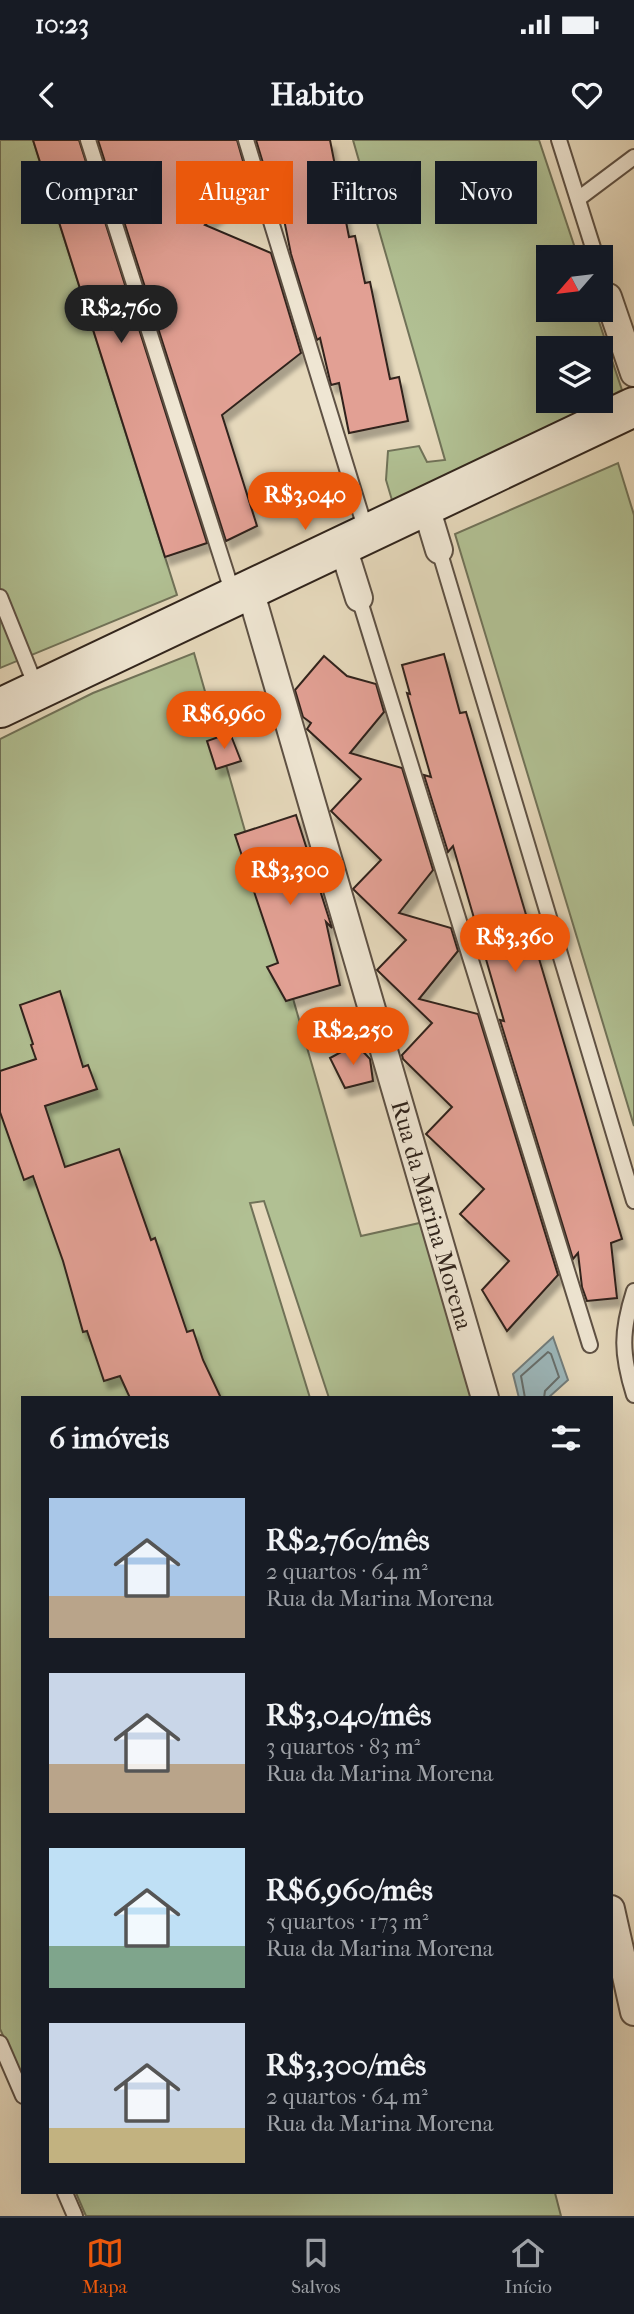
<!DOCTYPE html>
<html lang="pt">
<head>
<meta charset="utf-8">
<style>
  :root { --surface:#171b24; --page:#242831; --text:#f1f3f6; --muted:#9ea1a6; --line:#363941; --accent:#ea580c }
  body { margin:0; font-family:"IM FELL French Canon",serif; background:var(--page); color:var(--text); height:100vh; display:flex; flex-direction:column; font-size:26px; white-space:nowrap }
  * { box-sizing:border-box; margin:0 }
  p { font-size:23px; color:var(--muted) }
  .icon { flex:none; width:38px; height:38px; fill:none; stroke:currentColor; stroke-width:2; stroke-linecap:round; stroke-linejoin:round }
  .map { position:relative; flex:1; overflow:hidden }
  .panel { position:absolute; left:21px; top:1256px; width:592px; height:798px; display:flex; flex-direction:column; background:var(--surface); border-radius:0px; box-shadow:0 7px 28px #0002 }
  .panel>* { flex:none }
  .guide { position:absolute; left:21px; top:21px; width:593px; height:63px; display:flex; gap:14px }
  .needle { width:46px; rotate:242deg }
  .fabs { position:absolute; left:536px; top:105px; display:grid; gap:14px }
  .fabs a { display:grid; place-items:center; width:77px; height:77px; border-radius:0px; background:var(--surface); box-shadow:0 7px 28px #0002; font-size:35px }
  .price { position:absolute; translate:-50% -60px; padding:0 16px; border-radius:24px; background:var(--accent); color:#fff; font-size:23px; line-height:46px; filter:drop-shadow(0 2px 4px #0008) }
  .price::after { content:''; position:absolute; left:50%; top:42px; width:21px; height:16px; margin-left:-10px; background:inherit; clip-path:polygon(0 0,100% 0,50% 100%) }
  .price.on { background:#222; color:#fff }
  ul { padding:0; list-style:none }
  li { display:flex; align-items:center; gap:21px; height:175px; padding:0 28px }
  li span { display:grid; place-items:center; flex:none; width:196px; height:140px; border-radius:0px; color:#555 }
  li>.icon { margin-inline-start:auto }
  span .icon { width:84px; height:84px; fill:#fffc; stroke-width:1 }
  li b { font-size:30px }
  h2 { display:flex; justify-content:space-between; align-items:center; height:84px; padding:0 28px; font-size:30px }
  .pill { padding:0 24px; border-radius:0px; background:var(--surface); box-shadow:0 7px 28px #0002; font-size:24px; line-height:63px }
  .pill.on { background:var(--accent); color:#fff }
  .status { display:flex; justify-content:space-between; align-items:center; height:49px; padding:0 35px; background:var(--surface); direction:ltr }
  .status svg { height:19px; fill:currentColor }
  header { display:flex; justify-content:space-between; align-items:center; height:91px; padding:0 28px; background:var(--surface); font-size:32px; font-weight:700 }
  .tab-bar { display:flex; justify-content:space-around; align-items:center; height:98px; border-top:2px solid var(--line); background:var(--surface); font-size:19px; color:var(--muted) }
  .tab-bar a { display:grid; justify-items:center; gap:4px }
  .tab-bar .on { color:var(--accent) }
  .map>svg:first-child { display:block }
  .green { fill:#b1c093; stroke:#707258; stroke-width:2; fill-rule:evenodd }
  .water { fill:#9cb7bb; stroke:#717c7b; stroke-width:2 }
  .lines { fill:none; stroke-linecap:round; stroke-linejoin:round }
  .shore { stroke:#666e6c; stroke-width:2 }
  .building { fill:#e2a094; stroke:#30241c; stroke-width:2; filter:url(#shadow) }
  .service-casing { stroke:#5e5144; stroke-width:18 }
  .minor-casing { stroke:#5e5144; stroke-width:30 }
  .secondary-casing { stroke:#30241c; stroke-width:42 }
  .service { stroke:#efe6d3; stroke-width:14 }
  .minor { stroke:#efe6d3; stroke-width:26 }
  .secondary { stroke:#efe6d3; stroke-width:38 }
  .labels { text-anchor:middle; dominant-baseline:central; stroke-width:5; stroke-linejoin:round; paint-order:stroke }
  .street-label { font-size:24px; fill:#30241c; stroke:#efe6d3 }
</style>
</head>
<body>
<div class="status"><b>10:23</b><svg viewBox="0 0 49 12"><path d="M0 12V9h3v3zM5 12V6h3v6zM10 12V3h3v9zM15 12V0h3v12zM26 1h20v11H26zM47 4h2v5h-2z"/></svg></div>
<header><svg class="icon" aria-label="back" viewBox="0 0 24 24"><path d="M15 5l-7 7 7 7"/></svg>Habito<svg class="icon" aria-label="heart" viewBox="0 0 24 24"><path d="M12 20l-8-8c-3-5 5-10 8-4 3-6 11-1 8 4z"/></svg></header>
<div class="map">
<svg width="634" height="2076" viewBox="0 0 634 2076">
  <defs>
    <filter id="shadow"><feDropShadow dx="4.5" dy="8" stdDeviation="2" flood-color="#0004"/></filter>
  </defs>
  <rect width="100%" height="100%" fill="#e6d9bc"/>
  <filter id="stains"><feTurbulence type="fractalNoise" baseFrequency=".00286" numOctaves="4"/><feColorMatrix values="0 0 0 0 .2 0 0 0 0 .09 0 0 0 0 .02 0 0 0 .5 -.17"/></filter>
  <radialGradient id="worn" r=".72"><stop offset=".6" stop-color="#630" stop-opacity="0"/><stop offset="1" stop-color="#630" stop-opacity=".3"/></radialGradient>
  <g class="green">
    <polygon points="0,0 33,0 177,455 0,528"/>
    <path d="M353,0H539L578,117H548V170H595L622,250L451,342L394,367L386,340L388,311L419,306L427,322L445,320ZM548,208H600V261H548Z"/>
    <polygon points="618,323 634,375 634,986 455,394"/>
    <polygon points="194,513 361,1096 424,1082 472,1258 329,1258 264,1061 250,1063 310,1258 23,1258 23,1938 0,1889 0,599 93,553"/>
    <polygon points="76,2053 555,2053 561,2076 86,2076"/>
  </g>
  <polygon class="water" points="553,1197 568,1240 548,1258 519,1258 513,1234"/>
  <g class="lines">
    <polyline class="shore" points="525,1258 521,1236 548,1212 551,1214 559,1237 545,1251 544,1258"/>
  </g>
  <g class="building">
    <polygon points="33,0 79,0 207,403 165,417"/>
    <polygon points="98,0 237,0 251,49 205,85 271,113 301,213 222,275 257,386 226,401"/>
    <polygon points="256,0 330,0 349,97 355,96 365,143 370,142 390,239 399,237 408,281 349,293 339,243 331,245 320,198 317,200 291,114 274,30 267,36"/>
    <polygon points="444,514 460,573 466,572 622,1099 611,1103 617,1158 587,1161 582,1147 578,1113 573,1119 500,880 504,881 453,706 448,712 424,635 431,637 407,553 410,554 402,525"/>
    <polygon points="324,516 347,536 376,544 384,572 350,613 402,628 433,730 399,773 451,788 458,811 419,859 478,874 558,1135 507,1191 482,1150 509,1121 460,1074 484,1049 426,994 452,967 403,919 402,915 432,883 377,830 406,800 353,749 381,720 331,671 361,639 307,589 311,583 303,577 295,550"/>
    <polygon points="230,593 241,621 216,629 207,601"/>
    <polygon points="296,675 332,788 326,782 340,845 286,861 267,827 278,823 235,695"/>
    <polygon points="60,851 83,927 88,925 97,949 45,966 65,1027 119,1009 151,1100 155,1098 187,1192 193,1190 203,1220 221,1258 130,1258 120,1236 104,1241 87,1191 83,1192 63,1121 33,1036 24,1040 0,972 0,931 36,919 31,905 33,904 20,865"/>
    <polygon points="356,904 370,919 373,941 345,948 330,918"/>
  </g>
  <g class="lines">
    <defs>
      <g id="service">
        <polyline points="88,0 234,457"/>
        <polyline points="246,0 367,394"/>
        <polyline points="559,0 596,117"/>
        <polyline points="578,59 634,17"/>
        <polyline points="600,131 608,157"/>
        <polyline points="439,410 634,1061"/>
        <polyline points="0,457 37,549"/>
        <polyline points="359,458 590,1205"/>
        <path d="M634,1151C621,1192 621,1213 634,1255"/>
        <polyline points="0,1903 23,1956"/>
        <polyline points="65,2053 75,2076"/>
      </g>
      <g id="minor">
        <polyline points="608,157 634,233"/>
        <polyline points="426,367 439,410"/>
        <polyline points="343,407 359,458"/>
        <path id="s1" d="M250,450L485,1258"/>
        <polyline points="611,1769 634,1872"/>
      </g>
      <polyline id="secondary" points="0,568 634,267"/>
    </defs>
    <use href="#service" class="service-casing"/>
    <use href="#minor" class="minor-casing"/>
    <use href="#secondary" class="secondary-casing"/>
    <use href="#service" class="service"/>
    <use href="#minor" class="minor"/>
    <use href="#secondary" class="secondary"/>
  </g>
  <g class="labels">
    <g class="street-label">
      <text stroke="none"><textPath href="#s1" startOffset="651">Rua da Marina Morena</textPath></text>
    </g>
  </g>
  <rect width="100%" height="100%" filter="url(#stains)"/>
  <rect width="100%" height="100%" fill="url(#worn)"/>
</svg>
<div class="fabs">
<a><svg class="needle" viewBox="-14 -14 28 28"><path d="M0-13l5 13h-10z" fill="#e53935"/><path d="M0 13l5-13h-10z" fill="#9ea1a6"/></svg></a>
<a><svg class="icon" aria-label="layers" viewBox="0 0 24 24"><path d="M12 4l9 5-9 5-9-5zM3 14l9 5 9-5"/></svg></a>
</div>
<b class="price on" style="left:121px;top:205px">R$2,760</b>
<b class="price" style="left:305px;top:392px">R$3,040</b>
<b class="price" style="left:224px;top:611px">R$6,960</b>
<b class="price" style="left:290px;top:767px">R$3,300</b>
<b class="price" style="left:515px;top:834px">R$3,360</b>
<b class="price" style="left:353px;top:927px">R$2,250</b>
<div class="guide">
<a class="pill">Comprar</a>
<a class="pill on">Alugar</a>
<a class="pill">Filtros</a>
<a class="pill">Novo</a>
</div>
<section class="panel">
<h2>6 imóveis<svg class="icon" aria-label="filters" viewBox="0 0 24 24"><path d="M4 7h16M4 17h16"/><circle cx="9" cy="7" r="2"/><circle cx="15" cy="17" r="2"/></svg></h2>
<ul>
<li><span style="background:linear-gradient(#a9c7e8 70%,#b9a48a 0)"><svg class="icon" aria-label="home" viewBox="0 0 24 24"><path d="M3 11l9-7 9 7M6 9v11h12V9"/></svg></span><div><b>R$2,760/mês</b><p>2 quartos · 64 m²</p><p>Rua da Marina Morena</p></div></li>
<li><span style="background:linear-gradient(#c9d6e8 65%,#b9a48a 0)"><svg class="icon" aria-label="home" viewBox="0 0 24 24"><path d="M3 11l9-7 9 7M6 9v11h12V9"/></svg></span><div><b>R$3,040/mês</b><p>3 quartos · 83 m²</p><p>Rua da Marina Morena</p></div></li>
<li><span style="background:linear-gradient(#bfe0f5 70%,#7fa58c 0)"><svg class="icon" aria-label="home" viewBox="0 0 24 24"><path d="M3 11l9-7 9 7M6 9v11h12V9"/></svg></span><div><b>R$6,960/mês</b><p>5 quartos · 173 m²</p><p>Rua da Marina Morena</p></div></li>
<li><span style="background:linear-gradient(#c9d6e8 75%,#c2b280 0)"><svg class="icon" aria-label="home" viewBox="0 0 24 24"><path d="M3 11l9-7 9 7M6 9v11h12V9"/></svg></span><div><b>R$3,300/mês</b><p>2 quartos · 64 m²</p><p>Rua da Marina Morena</p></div></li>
</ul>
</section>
</div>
<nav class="tab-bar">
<a class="on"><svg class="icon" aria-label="map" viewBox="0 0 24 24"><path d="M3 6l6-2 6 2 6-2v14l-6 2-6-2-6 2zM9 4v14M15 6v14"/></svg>Mapa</a>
<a><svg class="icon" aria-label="saved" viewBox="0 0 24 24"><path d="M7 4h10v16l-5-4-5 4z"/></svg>Salvos</a>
<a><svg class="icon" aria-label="home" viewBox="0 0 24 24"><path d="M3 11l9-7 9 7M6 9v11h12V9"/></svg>Início</a>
</nav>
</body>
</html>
